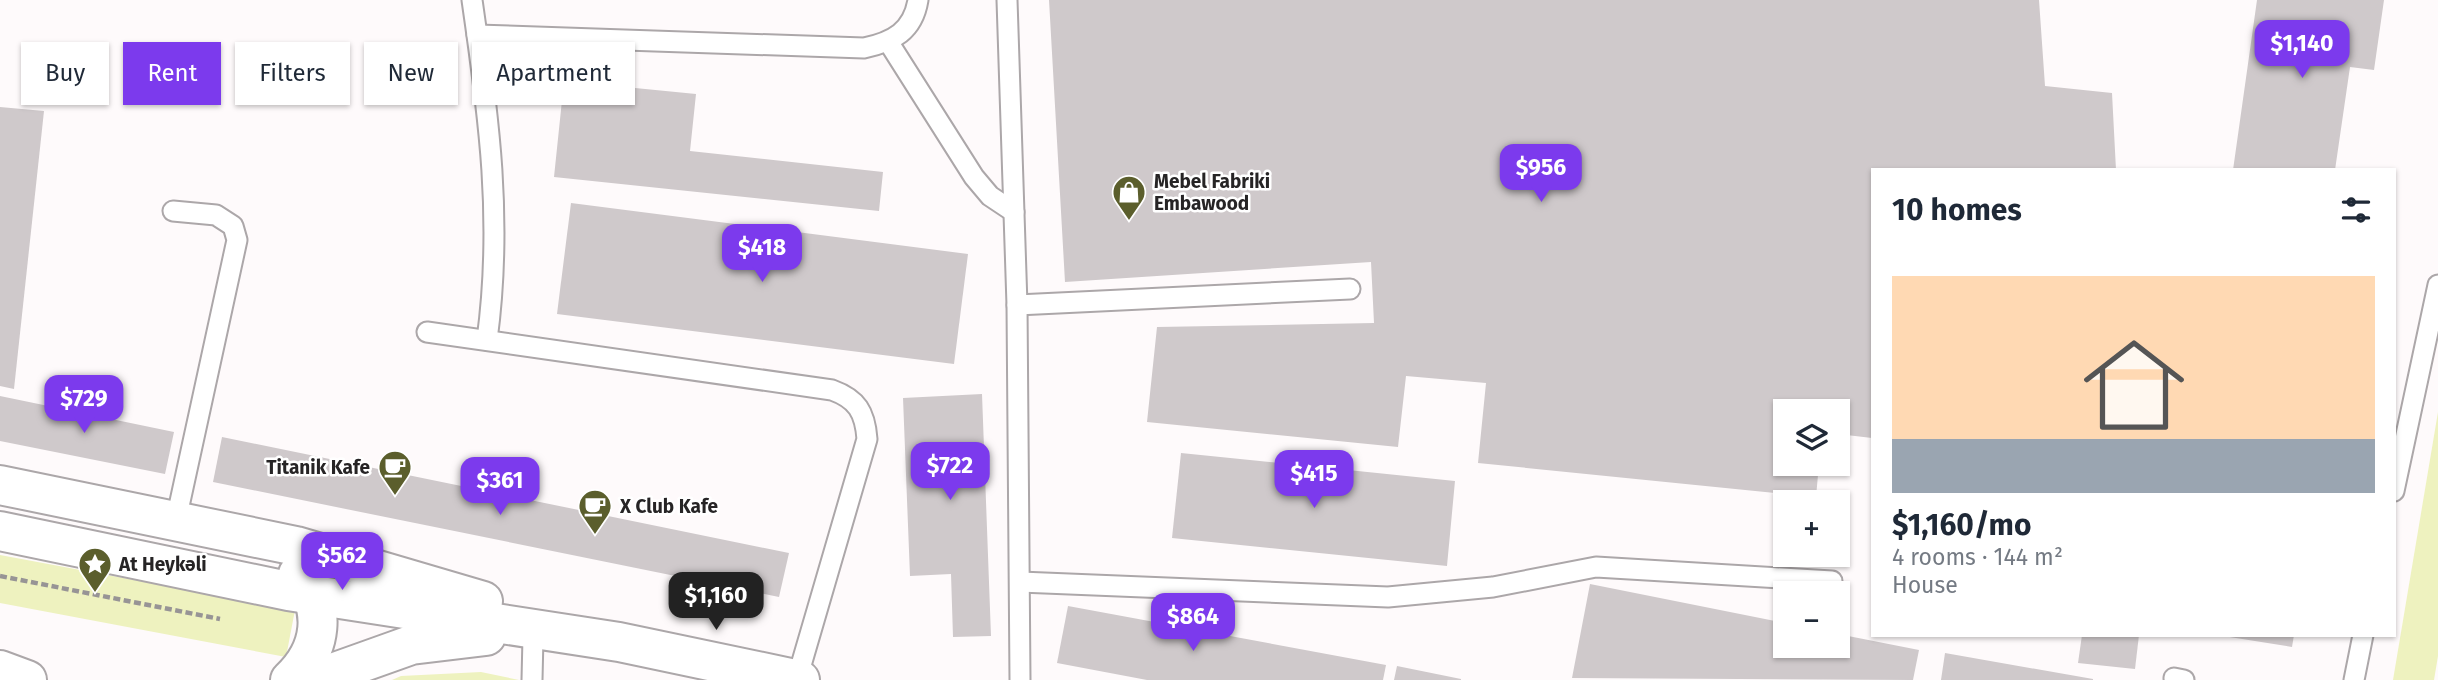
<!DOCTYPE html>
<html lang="en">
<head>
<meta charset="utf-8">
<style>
  :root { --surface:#fff; --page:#f6f6f7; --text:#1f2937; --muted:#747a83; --line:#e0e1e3; --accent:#7c3aed }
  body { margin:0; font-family:"Fira Sans",sans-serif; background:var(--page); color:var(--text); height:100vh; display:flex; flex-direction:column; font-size:26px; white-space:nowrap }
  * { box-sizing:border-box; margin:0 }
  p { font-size:23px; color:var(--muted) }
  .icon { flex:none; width:38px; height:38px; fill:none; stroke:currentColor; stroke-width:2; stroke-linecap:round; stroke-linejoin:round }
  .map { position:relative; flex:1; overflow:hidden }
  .details { position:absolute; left:1871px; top:168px; width:525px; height:469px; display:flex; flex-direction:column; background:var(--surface); border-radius:0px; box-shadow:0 2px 5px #0004 }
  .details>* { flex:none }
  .hud { position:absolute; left:21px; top:42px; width:665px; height:63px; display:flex; gap:14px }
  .fabs { position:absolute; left:1773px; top:399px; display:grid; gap:14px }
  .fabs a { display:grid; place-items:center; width:77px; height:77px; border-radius:0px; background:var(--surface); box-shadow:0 2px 5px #0004; font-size:35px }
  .price { position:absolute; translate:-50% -60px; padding:0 16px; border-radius:14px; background:var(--accent); color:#fff; font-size:23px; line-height:46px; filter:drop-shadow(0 2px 4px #0008) }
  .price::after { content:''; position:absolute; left:50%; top:42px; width:21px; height:16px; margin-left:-10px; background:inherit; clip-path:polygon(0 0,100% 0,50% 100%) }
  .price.on { background:#222; color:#fff }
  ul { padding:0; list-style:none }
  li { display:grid; align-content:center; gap:14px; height:371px; padding:0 21px }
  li+li { border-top:2px solid var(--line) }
  li span { display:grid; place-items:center; height:217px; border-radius:0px; color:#555 }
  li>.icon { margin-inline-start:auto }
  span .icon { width:126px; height:126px; fill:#fffc; stroke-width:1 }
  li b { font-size:30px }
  h2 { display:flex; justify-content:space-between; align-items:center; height:84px; padding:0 21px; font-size:30px }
  .tag { padding:0 24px; border-radius:0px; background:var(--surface); box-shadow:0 2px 5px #0004; font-size:24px; line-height:63px }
  .tag.on { background:var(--accent); color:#fff }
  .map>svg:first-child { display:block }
  .park { fill:#eef2bf }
  .building { fill:#cfc9cb }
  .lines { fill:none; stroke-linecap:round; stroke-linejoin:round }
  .lane-casing { stroke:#aca7a9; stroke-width:23 }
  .secondary-casing { stroke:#aca7a9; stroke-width:42 }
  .path { stroke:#979495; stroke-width:4.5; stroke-dasharray:7 3.5; stroke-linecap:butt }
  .lane { stroke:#fff; stroke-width:19 }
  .secondary { stroke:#fff; stroke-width:38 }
  .labels { text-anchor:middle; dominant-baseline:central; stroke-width:5; stroke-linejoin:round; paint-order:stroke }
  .poi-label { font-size:19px; font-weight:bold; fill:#262425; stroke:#fff; text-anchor:start }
</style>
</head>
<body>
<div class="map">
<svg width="2438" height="680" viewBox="0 0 2438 680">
  <rect width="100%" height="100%" fill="#fefafb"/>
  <g class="park">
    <polygon points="2438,412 2438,656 2434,680 2393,680"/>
    <polygon points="0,555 295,610 286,657 0,603"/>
    <polygon points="481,672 519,680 392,680 401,676"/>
  </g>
  <g class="building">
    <polygon points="1049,0 2039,0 2045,86 2112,93 2116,170 1872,170 1872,438 1838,434 1838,411 1785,411 1785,464 1819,464 1816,497 1478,463 1486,383 1406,376 1398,447 1147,422 1157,327 1374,323 1371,262 1065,282"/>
    <polygon points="2257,0 2384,0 2374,70 2350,67 2335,170 2233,170"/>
    <polygon points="564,81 696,94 690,151 883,172 879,211 554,177"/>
    <polygon points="0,107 44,111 14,389 0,386"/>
    <polygon points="571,203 968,254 954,364 557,314"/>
    <polygon points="982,394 991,636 953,637 951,574 910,576 903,398"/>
    <polygon points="0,396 174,432 165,474 0,441"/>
    <polygon points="222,437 789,553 779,597 213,482"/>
    <polygon points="1181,453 1455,481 1447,566 1172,538"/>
    <polygon points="1590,584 1785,623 1785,646 1838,646 1838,634 1919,650 1913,680 1572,678"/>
    <polygon points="1068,606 1386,665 1383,680 1147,680 1057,663"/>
    <polygon points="2082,635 2139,635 2135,669 2078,663"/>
    <polygon points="2217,635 2294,635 2292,647"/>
    <polygon points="1945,653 2093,679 2093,680 1941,680"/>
    <polygon points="1397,666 1461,679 1461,680 1394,680"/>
  </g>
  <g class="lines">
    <defs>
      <g id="lane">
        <path d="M472,0C489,117 503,222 487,340"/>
        <polyline points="1007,0 1017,305 1020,680"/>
        <path d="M477,35L864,48C893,42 913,31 918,0"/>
        <polyline points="889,43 974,177 990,196 1014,212"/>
        <polyline points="173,211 216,215 233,226 237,240 176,520"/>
        <polyline points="1017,305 1350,289"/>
        <path d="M427,332L832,390C857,399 865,412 867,439L797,679"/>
        <polyline points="2394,491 2438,285"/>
        <polyline points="1020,582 1388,597 1493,587 1596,567 1832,581"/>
        <polyline points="2174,678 2184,680"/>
        <polyline points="532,680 533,637"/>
        <polyline points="2354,680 2363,635"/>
      </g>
      <g id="secondary">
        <polyline points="0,485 296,546 483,601"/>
        <polyline points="0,531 288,591 619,642 800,680"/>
        <polyline points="0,670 27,680"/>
        <path d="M290,680C322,650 328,608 298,574"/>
        <polyline points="313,680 411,645 486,636"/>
      </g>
    </defs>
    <use href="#lane" class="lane-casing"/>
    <use href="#secondary" class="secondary-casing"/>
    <polyline class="path" points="0,576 220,619"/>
    <use href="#lane" class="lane"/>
    <use href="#secondary" class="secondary"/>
  </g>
  <defs>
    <symbol id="shop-pin" viewBox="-11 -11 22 30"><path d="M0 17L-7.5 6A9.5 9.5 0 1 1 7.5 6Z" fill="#5b5e2c" stroke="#fff"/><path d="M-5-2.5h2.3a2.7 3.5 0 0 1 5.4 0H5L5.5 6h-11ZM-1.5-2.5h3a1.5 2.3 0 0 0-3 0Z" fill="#fff"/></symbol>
    <symbol id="cafe-pin" viewBox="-11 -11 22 30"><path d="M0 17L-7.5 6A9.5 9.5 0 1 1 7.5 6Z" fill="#5b5e2c" stroke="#fff"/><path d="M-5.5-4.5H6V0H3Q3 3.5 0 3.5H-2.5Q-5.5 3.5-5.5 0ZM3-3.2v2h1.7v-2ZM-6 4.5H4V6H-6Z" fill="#fff"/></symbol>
    <symbol id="sight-pin" viewBox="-11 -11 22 30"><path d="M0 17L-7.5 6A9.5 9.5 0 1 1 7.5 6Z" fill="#5b5e2c" stroke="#fff"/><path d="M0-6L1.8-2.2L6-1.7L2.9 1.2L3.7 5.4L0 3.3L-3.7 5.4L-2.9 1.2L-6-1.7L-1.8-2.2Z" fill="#fff"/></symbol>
  </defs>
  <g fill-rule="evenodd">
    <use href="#shop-pin" x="1110" y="173" width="38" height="52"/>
    <use href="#cafe-pin" x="376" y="448" width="38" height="52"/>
    <use href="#cafe-pin" x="576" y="487" width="38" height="52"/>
    <use href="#sight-pin" x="76" y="545" width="38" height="52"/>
  </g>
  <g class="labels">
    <g class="poi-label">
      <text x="1154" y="181">Mebel Fabriki<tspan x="1154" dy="22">Embawood</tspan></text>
      <text x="370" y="467" text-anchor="end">Titanik Kafe</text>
      <text x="620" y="506">X Club Kafe</text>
      <text x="119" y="564">At Heykəli</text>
    </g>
  </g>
</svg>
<div class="fabs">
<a><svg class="icon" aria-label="layers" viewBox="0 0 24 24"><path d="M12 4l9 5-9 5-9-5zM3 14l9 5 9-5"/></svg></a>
<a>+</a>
<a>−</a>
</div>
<b class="price" style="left:2302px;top:80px">$1,140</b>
<b class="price" style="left:1541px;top:204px">$956</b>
<b class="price" style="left:762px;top:284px">$418</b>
<b class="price" style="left:84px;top:435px">$729</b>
<b class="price" style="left:950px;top:502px">$722</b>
<b class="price" style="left:1314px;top:510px">$415</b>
<b class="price" style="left:500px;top:517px">$361</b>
<b class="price" style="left:342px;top:592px">$562</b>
<b class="price on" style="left:716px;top:632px">$1,160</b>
<b class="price" style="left:1193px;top:653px">$864</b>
<div class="hud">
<a class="tag">Buy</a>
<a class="tag on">Rent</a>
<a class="tag">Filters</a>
<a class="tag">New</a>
<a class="tag">Apartment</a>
</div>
<section class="details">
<h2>10 homes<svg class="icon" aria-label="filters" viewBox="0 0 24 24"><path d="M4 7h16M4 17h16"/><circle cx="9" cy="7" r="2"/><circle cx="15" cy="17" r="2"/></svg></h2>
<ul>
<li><span style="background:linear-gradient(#ffd9b3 75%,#9aa5b1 0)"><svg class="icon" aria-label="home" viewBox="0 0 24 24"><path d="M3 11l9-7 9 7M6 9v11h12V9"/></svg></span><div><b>$1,160/mo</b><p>4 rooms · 144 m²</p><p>House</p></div></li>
</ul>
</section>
</div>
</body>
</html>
